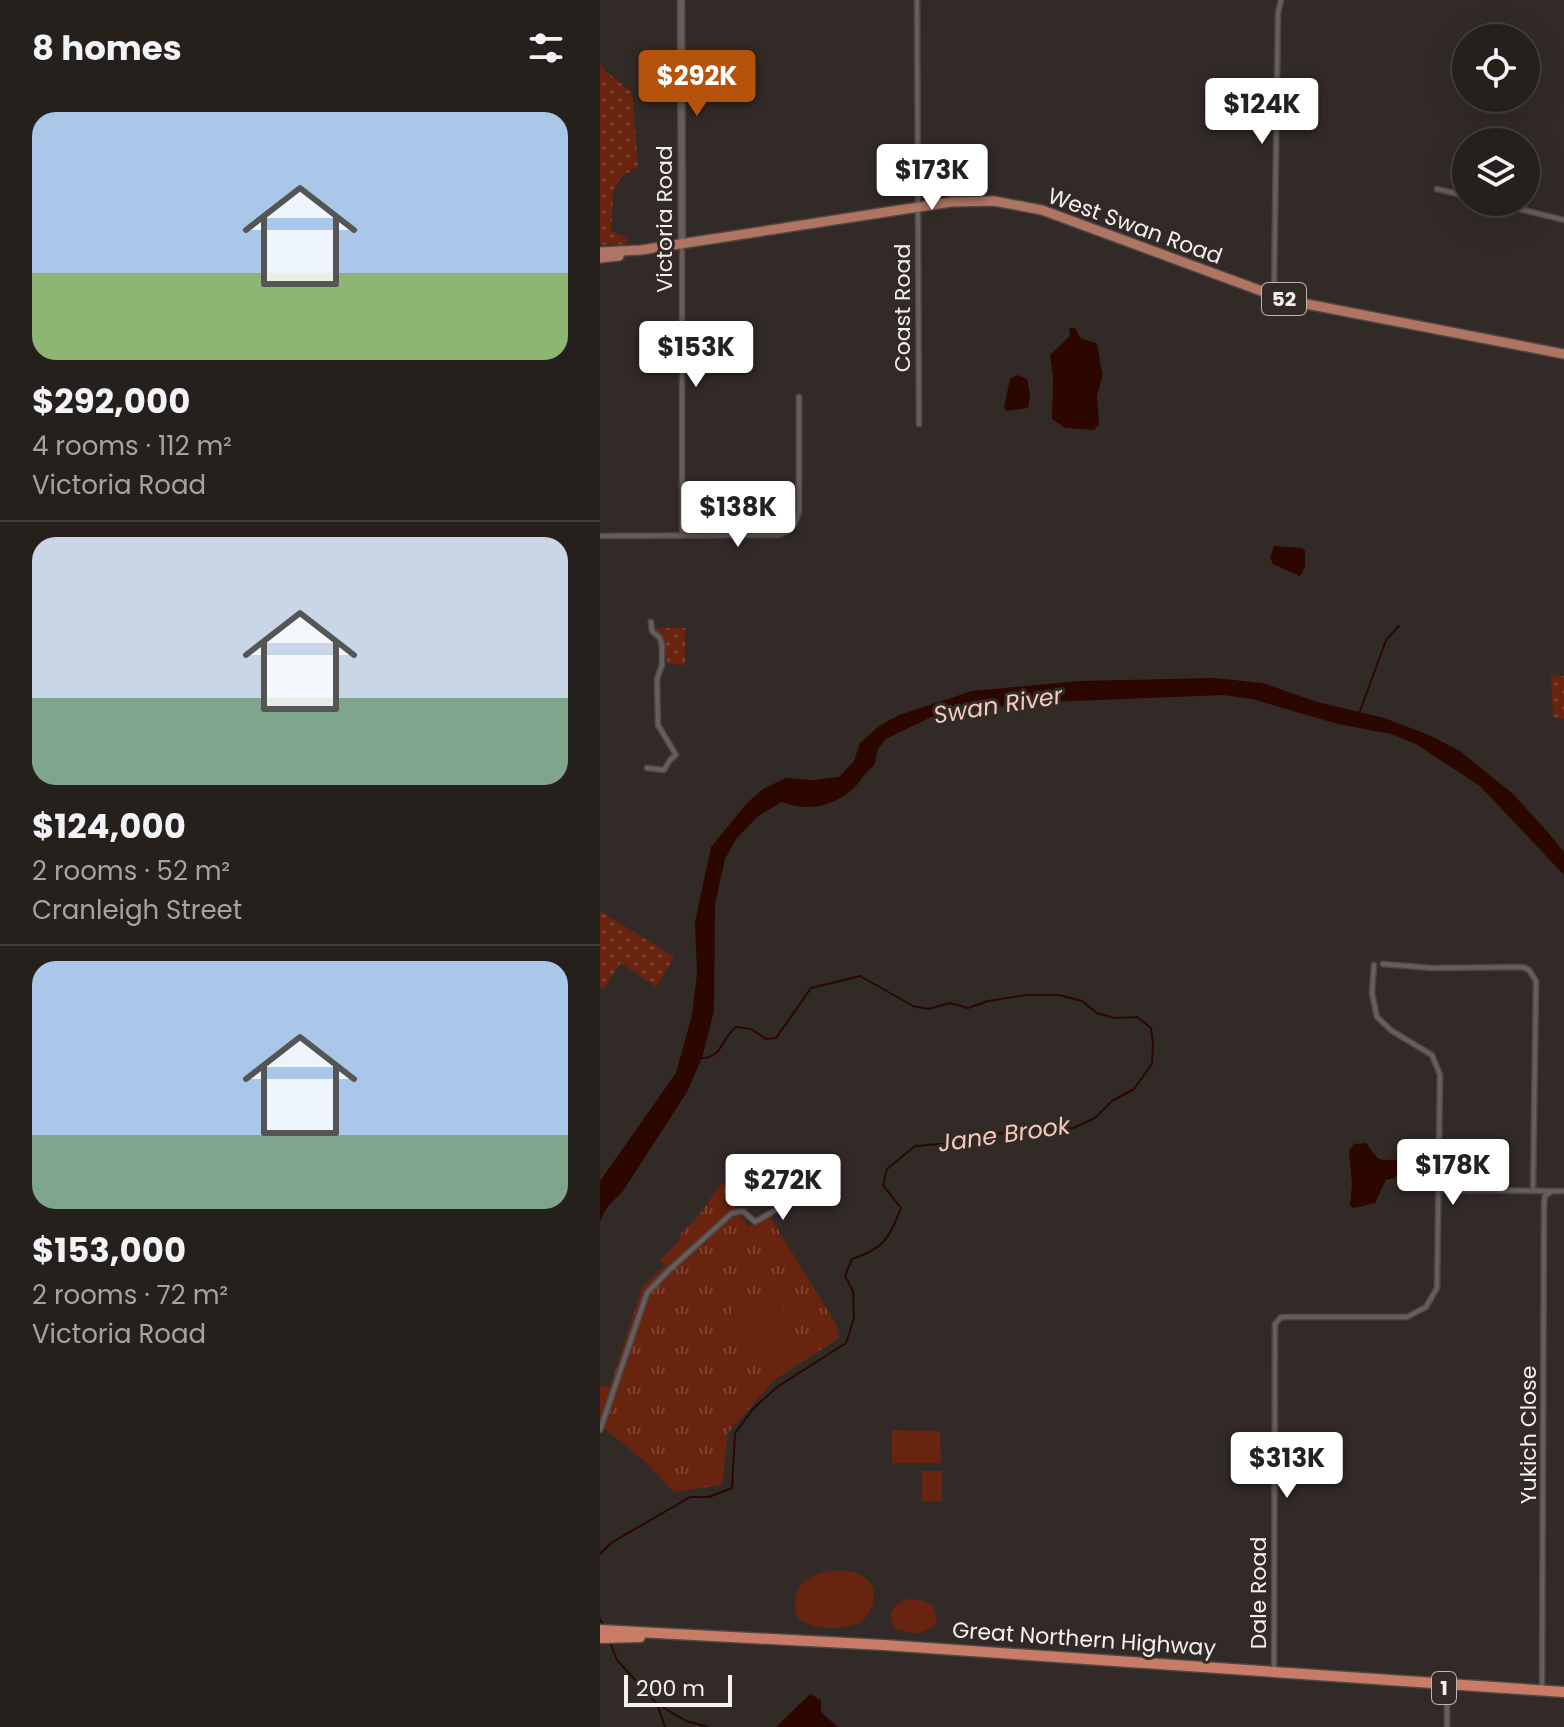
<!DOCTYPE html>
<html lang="en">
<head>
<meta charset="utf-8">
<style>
  :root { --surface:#26201d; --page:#322d2a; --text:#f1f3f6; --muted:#a4a3a4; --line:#423e3b; --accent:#b45309 }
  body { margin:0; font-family:Poppins,sans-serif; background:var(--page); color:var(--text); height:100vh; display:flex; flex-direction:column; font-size:30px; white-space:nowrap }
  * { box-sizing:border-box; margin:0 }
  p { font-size:26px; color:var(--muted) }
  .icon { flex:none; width:44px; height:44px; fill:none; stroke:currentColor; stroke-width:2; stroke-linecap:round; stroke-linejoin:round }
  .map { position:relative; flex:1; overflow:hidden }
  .panel { display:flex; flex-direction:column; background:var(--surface); width:600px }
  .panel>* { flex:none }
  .controls { position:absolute; left:852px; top:24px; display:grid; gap:16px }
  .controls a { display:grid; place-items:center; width:88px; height:88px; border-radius:50%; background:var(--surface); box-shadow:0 8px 32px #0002,0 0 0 2px var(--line); font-size:40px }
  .scale { position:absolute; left:24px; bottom:20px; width:108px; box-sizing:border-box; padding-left:8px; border:4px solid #f5efed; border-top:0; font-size:22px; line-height:28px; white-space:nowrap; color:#f5efed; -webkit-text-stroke:6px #322a27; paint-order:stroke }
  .price { position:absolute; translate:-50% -68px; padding:0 18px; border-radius:8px; background:#fff; color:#222; font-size:26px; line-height:52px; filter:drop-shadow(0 2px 4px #0008) }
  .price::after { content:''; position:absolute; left:50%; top:48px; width:24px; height:18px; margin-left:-12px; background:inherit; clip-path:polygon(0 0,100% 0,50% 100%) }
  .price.active { background:var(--accent); color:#fff }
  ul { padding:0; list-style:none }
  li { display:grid; align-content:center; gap:16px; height:424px; padding:0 32px }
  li+li { border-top:2px solid var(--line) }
  li span { display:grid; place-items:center; height:248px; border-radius:24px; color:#555 }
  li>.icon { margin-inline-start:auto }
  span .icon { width:144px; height:144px; fill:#fffc; stroke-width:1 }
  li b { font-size:34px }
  h2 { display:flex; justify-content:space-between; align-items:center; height:96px; padding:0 32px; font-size:34px }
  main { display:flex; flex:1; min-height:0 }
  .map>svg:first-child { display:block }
  .grass { fill:url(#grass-dots) }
  .park { fill:url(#park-tufts) }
  .pitch { fill:#68240e }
  .water { fill:#2b0700 }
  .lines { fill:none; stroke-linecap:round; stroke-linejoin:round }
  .stream { stroke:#2b0700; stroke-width:2 }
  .minor-casing { stroke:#4f4745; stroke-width:7 }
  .tertiary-casing { stroke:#4f4745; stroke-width:9 }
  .primary-casing { stroke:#4f4745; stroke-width:12 }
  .trunk-casing { stroke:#4f4745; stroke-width:13 }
  .minor { stroke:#675d5a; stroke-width:4 }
  .tertiary { stroke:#675d5a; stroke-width:6 }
  .primary { stroke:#b07462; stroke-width:9 }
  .trunk { stroke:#c87c65; stroke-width:10 }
  .labels { text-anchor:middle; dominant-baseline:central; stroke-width:6; stroke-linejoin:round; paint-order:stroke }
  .shield { fill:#322a27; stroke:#bab4b2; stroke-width:2 }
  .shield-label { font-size:20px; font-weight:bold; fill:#f5efed }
  .street-label { font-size:22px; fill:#f5efed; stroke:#322a27 }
  .water-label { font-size:24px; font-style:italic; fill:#f6c9bb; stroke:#322a27 }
</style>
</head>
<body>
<main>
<section class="panel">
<h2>8 homes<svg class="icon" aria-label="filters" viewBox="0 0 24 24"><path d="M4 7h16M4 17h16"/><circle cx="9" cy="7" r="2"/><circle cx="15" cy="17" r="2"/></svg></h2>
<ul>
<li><span style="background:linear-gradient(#a9c7e8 65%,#8fb573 0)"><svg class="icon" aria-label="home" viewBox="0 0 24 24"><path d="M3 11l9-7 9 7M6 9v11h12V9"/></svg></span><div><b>$292,000</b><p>4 rooms · 112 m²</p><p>Victoria Road</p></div></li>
<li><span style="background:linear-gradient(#c9d6e8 65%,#7fa58c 0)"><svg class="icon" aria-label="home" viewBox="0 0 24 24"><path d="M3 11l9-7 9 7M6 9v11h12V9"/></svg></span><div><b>$124,000</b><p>2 rooms · 52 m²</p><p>Cranleigh Street</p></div></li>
<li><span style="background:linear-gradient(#a9c7e8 70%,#7fa58c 0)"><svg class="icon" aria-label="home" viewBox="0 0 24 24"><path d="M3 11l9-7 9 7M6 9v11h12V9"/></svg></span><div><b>$153,000</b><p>2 rooms · 72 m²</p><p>Victoria Road</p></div></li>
</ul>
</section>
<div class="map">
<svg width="964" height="1727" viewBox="0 0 964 1727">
  <defs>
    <pattern id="grass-dots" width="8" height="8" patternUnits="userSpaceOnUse" patternTransform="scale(2)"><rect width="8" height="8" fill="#68240e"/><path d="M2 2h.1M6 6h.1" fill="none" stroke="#7e4431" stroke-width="1.8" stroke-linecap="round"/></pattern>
    <pattern id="park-tufts" width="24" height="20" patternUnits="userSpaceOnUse" patternTransform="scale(2)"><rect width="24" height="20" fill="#68240e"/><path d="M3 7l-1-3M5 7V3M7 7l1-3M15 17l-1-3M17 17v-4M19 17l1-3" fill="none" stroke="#7e4431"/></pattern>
  </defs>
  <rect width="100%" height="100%" fill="#322a27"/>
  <g class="grass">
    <polygon points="0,63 2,68 32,93 38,166 20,178 13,193 11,231 28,238 26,244 0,245"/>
    <polygon points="52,628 85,628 85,665 68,664 62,636"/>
    <polygon points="951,675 964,676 964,719 953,717"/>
    <polygon points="0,911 74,957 56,987 21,963 4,988 0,987"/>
  </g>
  <polygon class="park" points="121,1183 133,1185 141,1200 137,1208 148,1227 169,1215 236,1324 239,1338 173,1381 128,1433 122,1485 74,1492 42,1459 0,1425 0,1385 10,1387 42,1288 65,1266 60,1260 81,1239 79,1236 101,1213"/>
  <g class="pitch">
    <path d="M154,1297C179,1298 203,1320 192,1347C171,1396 116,1337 133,1310C138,1303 147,1300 154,1297Z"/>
    <polygon points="292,1430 340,1431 341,1463 292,1463"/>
    <rect x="322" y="1471" width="20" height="30"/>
    <path d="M230,1571C241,1571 255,1570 264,1577C281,1589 274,1612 260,1623C241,1630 213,1631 198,1618C187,1591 205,1574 230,1571Z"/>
    <path d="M307,1599L324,1601L334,1607L337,1620L332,1628L315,1634L295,1629C287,1616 292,1604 307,1599Z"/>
  </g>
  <g class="water">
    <path d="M469,328H475L480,338L496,343C501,353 498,363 503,373L497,396L499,424L494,430L465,428L452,419L453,378L450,355L470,336Z"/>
    <polygon points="417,375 427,379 430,394 428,408 406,411 404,407 410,379"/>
    <polygon points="674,546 702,548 705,551 705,567 700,576 673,564 670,558"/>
    <path d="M614,678L663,683L717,702L784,718L829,735L860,751L913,794L946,830L964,852V875L880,786L816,744L791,734L738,724L652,699L623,695L424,703L331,717L286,739L278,749L274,766C264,772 261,782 253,789C232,807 206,812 182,802L158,816L136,839L125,859L115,904L114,1011L102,1058L87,1092L23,1191L8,1206L0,1221V1181L76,1073L92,1015L97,974L95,922L111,847L147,803L163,789L186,778L213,780L239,777L254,761L260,743L279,726L299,715L372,691L480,681Z"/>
    <path d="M766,1143C782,1164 776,1159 800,1160L806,1165L794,1178L786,1180L775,1203L754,1208L750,1206L752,1184L749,1151L754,1144Z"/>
    <polygon points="210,1694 221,1700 221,1712 238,1727 176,1727"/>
  </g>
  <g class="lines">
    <g class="stream">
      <polyline points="759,714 786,640 799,626"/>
      <path d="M0,1554L11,1543L90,1497H109L132,1488L135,1433L153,1409L177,1387L246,1343L254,1318L253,1291L245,1276L252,1259C284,1249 289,1238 301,1208L283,1185L287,1169L315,1146L352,1143L380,1135L473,1128L495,1118L512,1101L534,1089L552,1064L553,1043L551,1028L537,1017L514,1018L497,1013L482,1001L459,995H426L388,1001L368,1008L350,1003L328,1009L313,1006L260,976L211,988L176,1038L166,1039L151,1029L136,1027C122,1037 122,1059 101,1058"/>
      <polyline points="0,1619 3,1625"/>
      <polyline points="10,1642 17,1660 57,1704 65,1727"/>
      <polyline points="59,1705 86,1721 108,1727"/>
    </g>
    <defs>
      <g id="minor">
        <polyline points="317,0 319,424"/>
        <polyline points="837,189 866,196"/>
        <polyline points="891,202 964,220"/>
        <polyline points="674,293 678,13 681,0"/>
        <polyline points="82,535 82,245"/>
        <path d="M0,536L179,535C192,531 196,524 199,511V397"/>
        <polyline points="47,768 64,770 70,760 76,755 58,725 57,679 62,665 62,646 60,638 52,631 51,622"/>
        <polyline points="783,964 832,968 923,967 929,970 936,981 933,1191"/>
        <polyline points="839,1190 952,1191"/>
        <polyline points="0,1430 47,1293 68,1271 132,1213 143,1211 155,1222 177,1209 189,1195"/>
        <polyline points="674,1670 675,1324 681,1317 807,1317 826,1307 837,1288 840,1075 832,1055 792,1031 777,1017 772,993 774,965"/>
        <polyline points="942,1689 944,1204 945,1196 952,1191 964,1191"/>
        <polyline points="847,1727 847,1687"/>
      </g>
      <polyline id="tertiary" points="81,0 82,244"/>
      <g id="primary">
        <polyline points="0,252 41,250 351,202 394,201 442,210 686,300 964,354"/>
        <polyline points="0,258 19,256"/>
      </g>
      <g id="trunk">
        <polyline points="0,1630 284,1645 964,1692"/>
        <polyline points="0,1638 40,1637"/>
      </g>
    </defs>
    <use href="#minor" class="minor-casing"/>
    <use href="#tertiary" class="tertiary-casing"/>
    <use href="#primary" class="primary-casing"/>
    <use href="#trunk" class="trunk-casing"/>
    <use href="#minor" class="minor"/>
    <use href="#tertiary" class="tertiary"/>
    <use href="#primary" class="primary"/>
    <use href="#trunk" class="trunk"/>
  </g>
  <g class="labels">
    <g class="shield">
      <rect x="662" y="283" width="44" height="32" rx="6"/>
      <rect x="832" y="1672" width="24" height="32" rx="6"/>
    </g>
    <g class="shield-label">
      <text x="684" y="299">52</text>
      <text x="844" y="1688">1</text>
    </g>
    <g class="street-label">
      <text transform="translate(64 219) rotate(-90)">Victoria Road</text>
      <text transform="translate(535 226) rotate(20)">West Swan Road</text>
      <text transform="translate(302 308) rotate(-90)">Coast Road</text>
      <text transform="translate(928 1435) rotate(-90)">Yukich Close</text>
      <text transform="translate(658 1593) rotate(-90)">Dale Road</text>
      <text transform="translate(484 1639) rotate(4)">Great Northern Highway</text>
    </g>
    <g class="water-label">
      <text transform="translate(398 705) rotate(-9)">Swan River</text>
      <text transform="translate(404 1134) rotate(-8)">Jane Brook</text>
    </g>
  </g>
</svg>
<div class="controls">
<a><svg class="icon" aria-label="locate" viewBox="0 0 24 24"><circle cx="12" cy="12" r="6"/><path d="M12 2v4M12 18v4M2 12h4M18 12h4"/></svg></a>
<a><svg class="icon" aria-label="layers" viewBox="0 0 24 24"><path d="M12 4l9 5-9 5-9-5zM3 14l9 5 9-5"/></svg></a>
</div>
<div class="scale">200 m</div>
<b class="price active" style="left:97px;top:118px">$292K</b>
<b class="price" style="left:662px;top:146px">$124K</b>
<b class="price" style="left:332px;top:212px">$173K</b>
<b class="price" style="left:96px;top:389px">$153K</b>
<b class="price" style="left:138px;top:549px">$138K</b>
<b class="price" style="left:853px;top:1207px">$178K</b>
<b class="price" style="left:183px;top:1222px">$272K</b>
<b class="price" style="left:687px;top:1500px">$313K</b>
</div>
</main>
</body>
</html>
